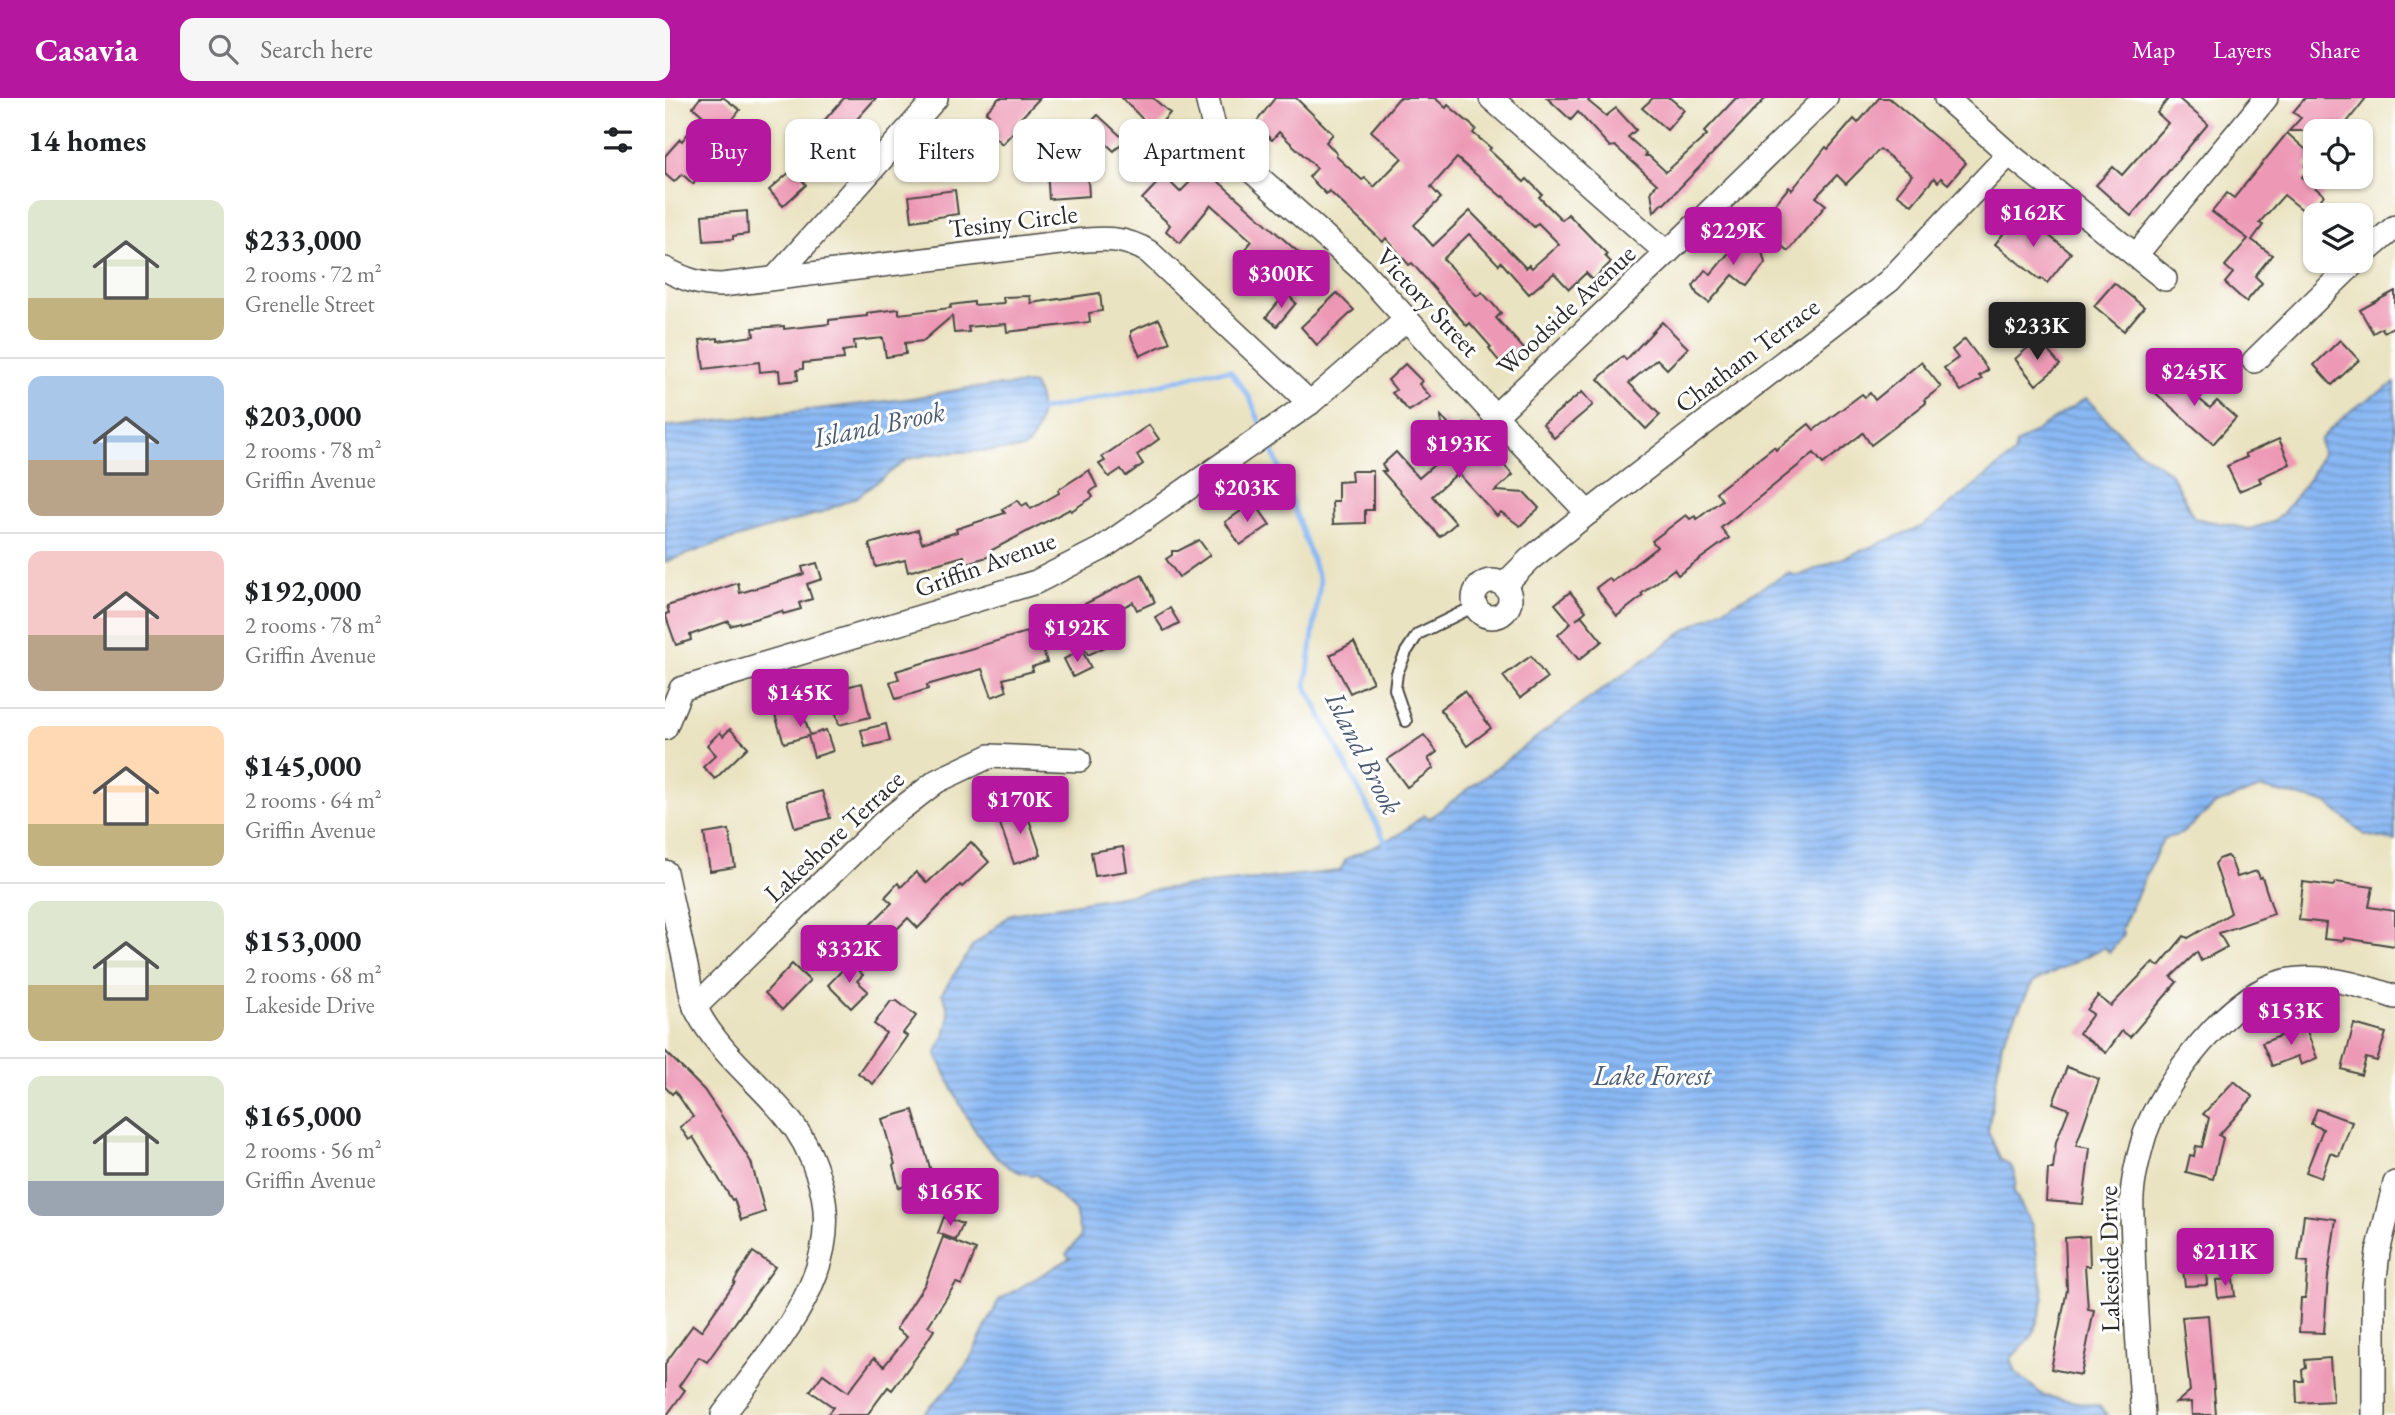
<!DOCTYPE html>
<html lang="en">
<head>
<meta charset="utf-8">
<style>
  :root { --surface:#fff; --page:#f6f6f6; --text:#202124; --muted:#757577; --line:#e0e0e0; --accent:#b5179e }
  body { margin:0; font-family:"EB Garamond",serif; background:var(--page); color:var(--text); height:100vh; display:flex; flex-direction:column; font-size:26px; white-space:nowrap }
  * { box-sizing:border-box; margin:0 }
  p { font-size:23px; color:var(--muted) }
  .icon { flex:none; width:38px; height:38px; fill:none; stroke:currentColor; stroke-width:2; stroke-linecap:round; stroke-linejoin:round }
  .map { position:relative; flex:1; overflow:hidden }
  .drawer { display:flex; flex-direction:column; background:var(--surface); width:665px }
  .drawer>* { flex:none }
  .top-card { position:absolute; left:21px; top:21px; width:665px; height:63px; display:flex; gap:14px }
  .tools { position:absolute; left:1638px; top:21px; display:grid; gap:14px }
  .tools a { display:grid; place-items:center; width:70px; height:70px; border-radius:14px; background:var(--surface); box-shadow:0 2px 5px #0004; font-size:35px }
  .price { position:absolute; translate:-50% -60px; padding:0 16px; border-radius:7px; background:var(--accent); color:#fff; font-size:23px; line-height:46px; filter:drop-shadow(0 2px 4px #0008) }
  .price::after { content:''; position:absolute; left:50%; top:42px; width:21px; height:16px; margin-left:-10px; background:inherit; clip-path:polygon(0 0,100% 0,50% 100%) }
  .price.on { background:#222; color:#fff }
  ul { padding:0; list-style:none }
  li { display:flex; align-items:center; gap:21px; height:175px; padding:0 28px }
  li+li { border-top:2px solid var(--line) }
  li span { display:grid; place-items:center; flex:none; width:196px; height:140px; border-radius:14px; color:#555 }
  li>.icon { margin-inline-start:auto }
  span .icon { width:84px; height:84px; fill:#fffc; stroke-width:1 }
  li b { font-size:30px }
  h2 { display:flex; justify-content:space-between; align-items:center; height:84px; padding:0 28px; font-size:30px }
  .tag { padding:0 24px; border-radius:14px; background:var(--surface); box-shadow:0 2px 5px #0004; font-size:24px; line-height:63px }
  .tag.on { background:var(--accent); color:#fff }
  header { display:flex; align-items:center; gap:42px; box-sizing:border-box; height:98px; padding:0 35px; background:var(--accent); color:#fff }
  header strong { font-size:33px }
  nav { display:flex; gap:38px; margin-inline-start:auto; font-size:24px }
  .search { width:490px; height:63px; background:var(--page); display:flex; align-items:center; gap:18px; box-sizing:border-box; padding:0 24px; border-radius:14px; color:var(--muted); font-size:26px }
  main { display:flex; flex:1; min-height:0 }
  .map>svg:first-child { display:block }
  .water { fill:url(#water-rules); stroke:#5a7290; stroke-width:2 }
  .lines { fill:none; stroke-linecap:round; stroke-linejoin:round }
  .stream { stroke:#89b8f4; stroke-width:5 }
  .building { fill:#ed99b6; fill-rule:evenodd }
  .lane-casing { stroke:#484742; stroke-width:14 }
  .street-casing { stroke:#484742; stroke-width:26 }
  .lane { stroke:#fff; stroke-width:10 }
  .street { stroke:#fff; stroke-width:23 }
  .labels { text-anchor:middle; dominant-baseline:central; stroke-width:6; stroke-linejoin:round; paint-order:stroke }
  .street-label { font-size:26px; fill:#2b2b2b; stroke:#fff }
  .water-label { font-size:28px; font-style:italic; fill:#4c5c71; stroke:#fff }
</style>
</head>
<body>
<header>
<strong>Casavia</strong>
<div class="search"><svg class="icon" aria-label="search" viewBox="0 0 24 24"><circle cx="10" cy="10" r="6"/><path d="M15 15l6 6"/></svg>Search here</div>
<nav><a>Map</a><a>Layers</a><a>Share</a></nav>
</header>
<main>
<section class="drawer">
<h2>14 homes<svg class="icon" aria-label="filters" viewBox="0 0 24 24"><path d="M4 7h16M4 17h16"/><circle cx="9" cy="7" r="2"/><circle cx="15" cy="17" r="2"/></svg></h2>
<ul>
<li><span style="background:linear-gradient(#dfe7d0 70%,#c2b280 0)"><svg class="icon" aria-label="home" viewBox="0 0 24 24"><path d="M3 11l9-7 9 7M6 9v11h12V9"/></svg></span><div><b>$233,000</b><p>2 rooms · 72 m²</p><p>Grenelle Street</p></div></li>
<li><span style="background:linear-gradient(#a9c7e8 60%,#b9a48a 0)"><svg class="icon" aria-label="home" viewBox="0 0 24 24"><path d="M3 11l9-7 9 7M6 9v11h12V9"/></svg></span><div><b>$203,000</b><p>2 rooms · 78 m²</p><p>Griffin Avenue</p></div></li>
<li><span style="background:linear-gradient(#f6c9c9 60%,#b9a48a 0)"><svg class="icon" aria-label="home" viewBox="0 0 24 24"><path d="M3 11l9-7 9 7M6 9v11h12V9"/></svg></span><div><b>$192,000</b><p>2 rooms · 78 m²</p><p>Griffin Avenue</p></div></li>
<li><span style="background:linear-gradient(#ffd9b3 70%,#c2b280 0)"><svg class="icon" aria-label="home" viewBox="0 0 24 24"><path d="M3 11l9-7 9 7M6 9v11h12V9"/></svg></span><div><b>$145,000</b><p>2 rooms · 64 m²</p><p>Griffin Avenue</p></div></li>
<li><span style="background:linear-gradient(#dfe7d0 60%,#c2b280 0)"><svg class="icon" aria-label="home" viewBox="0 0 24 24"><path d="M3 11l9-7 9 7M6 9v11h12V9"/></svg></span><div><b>$153,000</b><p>2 rooms · 68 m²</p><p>Lakeside Drive</p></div></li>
<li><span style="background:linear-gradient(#dfe7d0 75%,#9aa5b1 0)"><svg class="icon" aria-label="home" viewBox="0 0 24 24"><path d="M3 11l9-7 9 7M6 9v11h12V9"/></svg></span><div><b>$165,000</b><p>2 rooms · 56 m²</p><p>Griffin Avenue</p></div></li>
</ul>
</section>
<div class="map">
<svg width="1730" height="1317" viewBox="0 0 1730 1317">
  <defs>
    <pattern id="water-rules" width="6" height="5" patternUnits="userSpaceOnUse" patternTransform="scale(1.75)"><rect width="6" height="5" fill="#89b8f4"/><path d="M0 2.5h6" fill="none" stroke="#7096c6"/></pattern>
  </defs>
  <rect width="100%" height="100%" fill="#fff"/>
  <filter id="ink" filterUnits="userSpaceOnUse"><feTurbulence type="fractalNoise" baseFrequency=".0143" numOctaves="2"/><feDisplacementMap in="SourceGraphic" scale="14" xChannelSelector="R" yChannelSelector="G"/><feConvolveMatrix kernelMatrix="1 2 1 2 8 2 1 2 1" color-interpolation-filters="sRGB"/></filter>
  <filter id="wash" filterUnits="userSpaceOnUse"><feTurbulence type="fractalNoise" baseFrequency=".00686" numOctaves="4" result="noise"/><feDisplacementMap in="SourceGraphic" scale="28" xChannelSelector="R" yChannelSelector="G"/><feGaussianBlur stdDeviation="1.57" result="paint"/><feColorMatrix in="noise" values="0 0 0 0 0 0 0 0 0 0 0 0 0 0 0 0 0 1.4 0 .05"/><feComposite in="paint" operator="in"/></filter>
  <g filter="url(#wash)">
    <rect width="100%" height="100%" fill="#eae3c1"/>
    <g class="water">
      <path d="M1730,285V743L1700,737L1662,705L1596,690L1551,706L1516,736L1498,741L1456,832L1459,836L1444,855L1440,849L1368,884L1337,944L1323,1033L1335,1060L1347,1069L1351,1082L1349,1094L1367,1127L1379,1200L1368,1237L1346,1260L1351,1275L1379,1298L1434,1308L1442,1317H258L289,1284L305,1261L334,1202L405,1160L401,1156L416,1139L410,1113L372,1077C320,1078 291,995 271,956C283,931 289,921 277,895L307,849L346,816L503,790L675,773L681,761L735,736L759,717L765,720L889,626L1022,531L1123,475L1133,478L1258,428L1349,356L1351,346L1421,300L1469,350L1505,374L1529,420L1584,431L1605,425L1617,416L1644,381L1657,356L1655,342C1678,315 1700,302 1730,285Z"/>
      <path d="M368,286C380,305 377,337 358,351L274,355L243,361L192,399L155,415L48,447L0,464V329L248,300L303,290Z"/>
    </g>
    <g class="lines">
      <g class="stream">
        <polyline points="368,314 483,290 541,274 565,273 585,300 598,332"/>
        <polyline points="602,341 616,373 655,484 641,588 720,743 721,749"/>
      </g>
    </g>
    <g id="blocks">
      <g class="building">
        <polygon points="35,0 59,0 75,12 65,25 74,33 28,86 17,76 9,84 0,76 0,58 15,41 17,43 37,17 28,9"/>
        <polygon points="179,0 211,0 137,82 141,87 118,108 104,92 142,59 134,51"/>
        <polygon points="334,0 375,0 353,23 356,26 337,46 323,33 328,27 321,20 324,16 321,14"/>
        <polygon points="457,0 488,0 505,15 489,33"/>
        <path d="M610,0H631L668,36L661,44L672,56L671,58L697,82L700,80L709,89L737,60L706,33L734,0H770L781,10L783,7L811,31L808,35L826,50L824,52L859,84L862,81L877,96L874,99L897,122L903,116L942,156L940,158L946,164L928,182L921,175L904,191L889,175L864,196L836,164L834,167L804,136L778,161L812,198L817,194L836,215L831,220L859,251L839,269L828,256L824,250L826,249L805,225L802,228L747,165L744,167L721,140L718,144L664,93L661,96L644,79L652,70L614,34L607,42L589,27ZM792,60L837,99L838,98L869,129L873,125L894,146L867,170L864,167L861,170L805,113L768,148L749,127L776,100L766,89Z"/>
        <polygon points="882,0 926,0 923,3 941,18 951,10 971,32 963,39 982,56 980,58 984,58 1001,74 1042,37 1039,34 1071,0 1101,0 999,106 997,105 989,114 986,93 992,86 950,48 945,49 913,14 906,22"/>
        <polygon points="988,0 1005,0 1019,12 1002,32 977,10"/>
        <polygon points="1214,0 1224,0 1301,65 1283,86 1276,80 1273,84 1269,80 1247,107 1232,96 1247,77 1215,51 1181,86 1172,77 1151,99 1161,107 1123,153 1092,128 1124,89 1127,92 1161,49 1163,51 1189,21 1193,25"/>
        <polygon points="1504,0 1513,0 1543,26 1466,118 1431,87 1448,69 1457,77 1503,25 1492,15"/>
        <polygon points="1640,0 1701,0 1675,33 1624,33 1636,20 1628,14"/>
        <polygon points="433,17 460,42 449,53 422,28"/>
        <polygon points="1622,35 1648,58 1640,68 1644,71 1637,79 1659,97 1644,117 1619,97 1594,125 1598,127 1587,142 1607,157 1590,178 1597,185 1581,204 1560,185 1568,175 1560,168 1583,141 1547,114 1562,95 1569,100"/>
        <polygon points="508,37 559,79 554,84 650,169 630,191 581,150 587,143 546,107 515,145 501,133 505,127 477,101 499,78 515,94 531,78 500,45"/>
        <polygon points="422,64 424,98 384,101 382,72 406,70 405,65"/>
        <polygon points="290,92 293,116 247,123 244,98"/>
        <polygon points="82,113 83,136 68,138 68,141 39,143 37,117"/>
        <polygon points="1355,115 1406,155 1382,185 1376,180 1375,182 1330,146"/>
        <polygon points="1089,125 1100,165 1082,188 1068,177 1044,205 1032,196 1028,188 1040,172 1046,176"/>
        <polygon points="1449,185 1479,209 1459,233 1429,208"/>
        <polygon points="1730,193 1730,228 1719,234 1717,230 1708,235 1695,212"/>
        <polygon points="435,195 437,213 424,215 425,224 342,234 341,226 303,229 304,234 289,235 287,218 258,243 240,245 241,256 221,259 218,240 189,243 190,251 178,253 179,261 138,265 138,271 132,272 133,282 115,284 114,272 95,274 94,264 39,271 35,242 53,240 53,243 89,238 88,230 119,228 119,231 164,226 164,222 202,218 202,215 234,211 234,216 286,210 285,207 309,204 309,207 339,205 338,199 365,198 366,205"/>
        <polygon points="621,195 631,205 612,228 601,219"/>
        <polygon points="672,195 689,212 652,247 636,229"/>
        <polygon points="494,221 505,244 475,258 466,239 466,233"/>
        <polygon points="997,224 1023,250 1002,271 992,261 964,285 995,317 981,331 933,281 958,258 961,262"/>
        <polygon points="1300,241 1323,272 1314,278 1317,281 1296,293 1279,270 1293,260 1287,252"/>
        <polygon points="1373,241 1395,267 1371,287 1350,261"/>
        <polygon points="1675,242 1694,262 1667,287 1649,267"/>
        <polygon points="1256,264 1276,289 1259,302 1261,305 1206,347 1198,335 1158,366 1149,355 1056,430 1064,440 1013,477 1009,471 976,496 978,498 952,518 931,490 944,480 947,484 992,449 987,443 1021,417 1025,421 1030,418 1032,421 1057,402 1051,394 1109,349 1111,352 1144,326 1149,332 1197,296 1200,299 1205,295 1210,302"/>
        <polygon points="740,266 757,283 754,286 766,299 744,313 727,295 731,292 723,282"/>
        <polygon points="1502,275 1545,310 1552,303 1571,320 1548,346 1486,291 1485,288"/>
        <polygon points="917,294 928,307 889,340 878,326"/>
        <polygon points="776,318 791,335 800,325 848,377 830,393 860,395 874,410 855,428 836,414 832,418 793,375 767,398 791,425 775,439 717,373 721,373 717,367 731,354 754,380 779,358"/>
        <polygon points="484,327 494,341 472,357 478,366 461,378 456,371 444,379 434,366 440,363 437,359"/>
        <polygon points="1614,341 1625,366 1594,380 1596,384 1574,393 1562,368 1582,359 1580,356"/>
        <polygon points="424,372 432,389 425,394 428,399 406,413 405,411 325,453 326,458 301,465 299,458 243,474 240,462 211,469 204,446 253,432 257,445 292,434 291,431 340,415 337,411 353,402 357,408 362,405 366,411 394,395 393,392"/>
        <polygon points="686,373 708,373 708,412 700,412 700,425 668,426 667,403 673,403 673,384 687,383"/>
        <polygon points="589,404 605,427 575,447 560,424"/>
        <polygon points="534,442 545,457 514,479 501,461 507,457 507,453 513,453"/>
        <polygon points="152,465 157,481 142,486 147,501 134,505 136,511 118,516 117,513 65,528 64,523 25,537 26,542 11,547 0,516 4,515 2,508 73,485 75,495 109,485 139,476 137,469"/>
        <polygon points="477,477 490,504 472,512 468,504 434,521 438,528 434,530 442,548 423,557 402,515"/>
        <polygon points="905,494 921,513 911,522 916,517 937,543 914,562 893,537 906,525 890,506"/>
        <polygon points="505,510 514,525 499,533 490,519"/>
        <polygon points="362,534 368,551 377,549 382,564 367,569 368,573 338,581 342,593 327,599 317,571 262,587 263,591 231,601 225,584 234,581 231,573"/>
        <polygon points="689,544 708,584 685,595 665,557"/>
        <polygon points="417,552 426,570 408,579 399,561"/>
        <polygon points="866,558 882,580 855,600 838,578"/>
        <polygon points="197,585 205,619 174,627 165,593"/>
        <polygon points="799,593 826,630 802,648 775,611"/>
        <polygon points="134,603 145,637 161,632 168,653 149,659 143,638 119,645 108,611"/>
        <polygon points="221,626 225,643 200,649 196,632"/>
        <polygon points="65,631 83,649 50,681 38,669 51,657 42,647 55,634 58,638"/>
        <polygon points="759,637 772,654 763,661 769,670 742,689 722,662"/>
        <polygon points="157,693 165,720 130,730 122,703"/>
        <polygon points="360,710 376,757 349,766 333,720"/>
        <polygon points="64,732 70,769 45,773 39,736"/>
        <polygon points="306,744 324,764 297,789 295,787 253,830 243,820 211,852 195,837 227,805 220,799 233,785 236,789 251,774 262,785"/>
        <polygon points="458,749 462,773 430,778 426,754"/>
        <polygon points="1562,758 1566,762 1572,779 1592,773 1595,780 1597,779 1609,816 1554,835 1562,849 1536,863 1532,854 1506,879 1512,884 1465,939 1457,933 1441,955 1414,935 1428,916 1422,912 1433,898 1446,908 1488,864 1494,868 1519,838 1523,840 1566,815 1550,766 1554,761"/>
        <polygon points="1638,784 1668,788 1671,784 1708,789 1704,809 1730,813 1730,848 1679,840 1679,843 1659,841 1661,825 1634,822"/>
        <polygon points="185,864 198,877 192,883 203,893 186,910 163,887"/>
        <polygon points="127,866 145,883 117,912 100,895"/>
        <polygon points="226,903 232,903 251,918 238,935 242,938 208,986 193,975 221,935 209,926"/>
        <polygon points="1689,926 1721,935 1712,963 1701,960 1696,977 1677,971"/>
        <polygon points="1640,928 1652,960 1636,967 1633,958 1607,968 1597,945"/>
        <polygon points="0,953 39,992 66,1032 86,1064 100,1114 76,1122 69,1101 67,1102 28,1039 24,1042 15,1029 28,1019 10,993 7,996 0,989"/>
        <polygon points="1402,969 1434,981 1411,1048 1425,1050 1418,1106 1381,1103 1383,1071 1388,1071 1391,1044 1404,1011 1388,1005"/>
        <polygon points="1569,983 1588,999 1554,1037 1558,1040 1548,1081 1521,1074 1525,1057 1529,1058 1531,1048 1537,1049 1544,1020 1538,1016"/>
        <polygon points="1652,1011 1687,1024 1674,1058 1665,1055 1656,1080 1641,1074 1658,1031 1646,1026"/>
        <polygon points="248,1012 268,1080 234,1090 228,1067 230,1066 217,1021"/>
        <polygon points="1639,1117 1671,1121 1663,1178 1659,1235 1634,1234 1636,1200 1640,1200 1643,1164 1633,1163"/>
        <polygon points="279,1119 298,1126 291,1142 273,1135"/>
        <polygon points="1424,1138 1425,1168 1420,1168 1423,1211 1429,1212 1416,1277 1386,1271 1402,1192 1400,1140"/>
        <polygon points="278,1139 311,1152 297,1187 291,1185 263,1228 269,1232 255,1254 227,1292 223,1289 202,1317 162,1317 168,1309 145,1293 158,1276 183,1294 209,1260 219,1268 242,1239 231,1231 260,1186"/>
        <polygon points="88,1154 110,1169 42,1264 34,1259 14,1288 20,1292 2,1317 0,1317 0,1266 28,1227 36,1233 70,1184 69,1183"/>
        <polygon points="1540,1154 1542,1187 1520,1188 1516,1155"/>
        <polygon points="1568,1181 1570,1198 1553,1200 1551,1182"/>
        <polygon points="1543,1217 1551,1317 1527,1317 1526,1304 1511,1305 1525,1293 1517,1219"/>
        <polygon points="1665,1260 1668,1303 1632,1305 1631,1283 1638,1283 1637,1272 1641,1270 1640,1262"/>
      </g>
    </g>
  </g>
  <g filter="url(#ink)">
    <use href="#blocks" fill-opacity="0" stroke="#484742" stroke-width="2"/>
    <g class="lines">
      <defs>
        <polyline id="lane" points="741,623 730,591 732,575 741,554 753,536 810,508"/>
        <g id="street">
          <polyline points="542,0 550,33 561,50 696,171 830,318 923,415"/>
          <polyline points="826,0 1002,155"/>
          <polyline points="1281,0 1344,56 1500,181"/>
          <polyline points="1471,157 1601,0"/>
          <polyline points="1696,158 1730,129"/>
          <path d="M0,171C19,181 35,187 57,187L411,143C438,140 460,139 484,154L645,305"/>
          <polyline points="112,178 271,0"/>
          <polyline points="1589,263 1691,163"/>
          <polyline points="830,318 1002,155 1161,0"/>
          <circle cx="827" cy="501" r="18"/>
          <polyline points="839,487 865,461 923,415 1224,183 1344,56"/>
          <polyline points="0,630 16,591 371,484 436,451 645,305 742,221"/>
          <path d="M0,774C7,807 15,840 22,873C25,886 26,902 32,913C54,955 92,982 121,1018C136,1036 146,1055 153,1078C185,1171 109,1248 58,1317"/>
          <polyline points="30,909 219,724 272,683 325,658 414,662"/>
          <path d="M1478,1317C1474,1260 1469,1203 1468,1147C1468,1131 1466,1114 1467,1099C1468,1078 1474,1056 1480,1036C1498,984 1565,896 1620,883C1656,875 1696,887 1730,899"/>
          <polyline points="1709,1317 1709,1189 1713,1154 1730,1085"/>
        </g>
      </defs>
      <use href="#lane" class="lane-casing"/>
      <use href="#street" class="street-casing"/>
      <use href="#lane" class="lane"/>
      <use href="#street" class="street"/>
    </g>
  </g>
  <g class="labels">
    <g class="street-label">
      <text transform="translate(348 123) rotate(-7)">Tesiny Circle</text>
      <text transform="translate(763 204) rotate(47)">Victory Street</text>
      <text transform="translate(901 212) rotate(-43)">Woodside Avenue</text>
      <text transform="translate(1082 257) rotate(-37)">Chatham Terrace</text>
      <text transform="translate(320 466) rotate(-20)">Griffin Avenue</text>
      <text transform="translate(169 738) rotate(-43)">Lakeshore Terrace</text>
      <text transform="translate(1444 1161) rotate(-91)">Lakeside Drive</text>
    </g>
    <g class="water-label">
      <text transform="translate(214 326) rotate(-12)">Island Brook</text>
      <text transform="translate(699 655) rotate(63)">Island Brook</text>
      <text x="987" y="977">Lake Forest</text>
    </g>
  </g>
</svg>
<div class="tools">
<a><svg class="icon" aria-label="locate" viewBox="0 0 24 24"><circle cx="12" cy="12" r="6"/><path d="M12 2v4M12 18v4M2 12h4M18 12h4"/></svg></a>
<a><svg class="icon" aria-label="layers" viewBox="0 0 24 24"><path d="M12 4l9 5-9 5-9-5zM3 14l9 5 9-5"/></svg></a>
</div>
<b class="price" style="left:1368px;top:151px">$162K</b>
<b class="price" style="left:1068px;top:169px">$229K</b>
<b class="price" style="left:616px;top:212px">$300K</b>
<b class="price on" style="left:1372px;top:264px">$233K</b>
<b class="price" style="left:1529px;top:310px">$245K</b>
<b class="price" style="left:794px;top:382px">$193K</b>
<b class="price" style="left:582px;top:426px">$203K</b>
<b class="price" style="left:412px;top:566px">$192K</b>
<b class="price" style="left:135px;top:631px">$145K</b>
<b class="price" style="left:355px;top:738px">$170K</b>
<b class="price" style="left:184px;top:887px">$332K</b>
<b class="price" style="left:1626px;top:949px">$153K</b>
<b class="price" style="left:285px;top:1130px">$165K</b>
<b class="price" style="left:1560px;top:1190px">$211K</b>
<div class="top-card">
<a class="tag on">Buy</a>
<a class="tag">Rent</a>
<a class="tag">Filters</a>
<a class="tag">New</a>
<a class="tag">Apartment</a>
</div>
</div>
</main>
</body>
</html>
